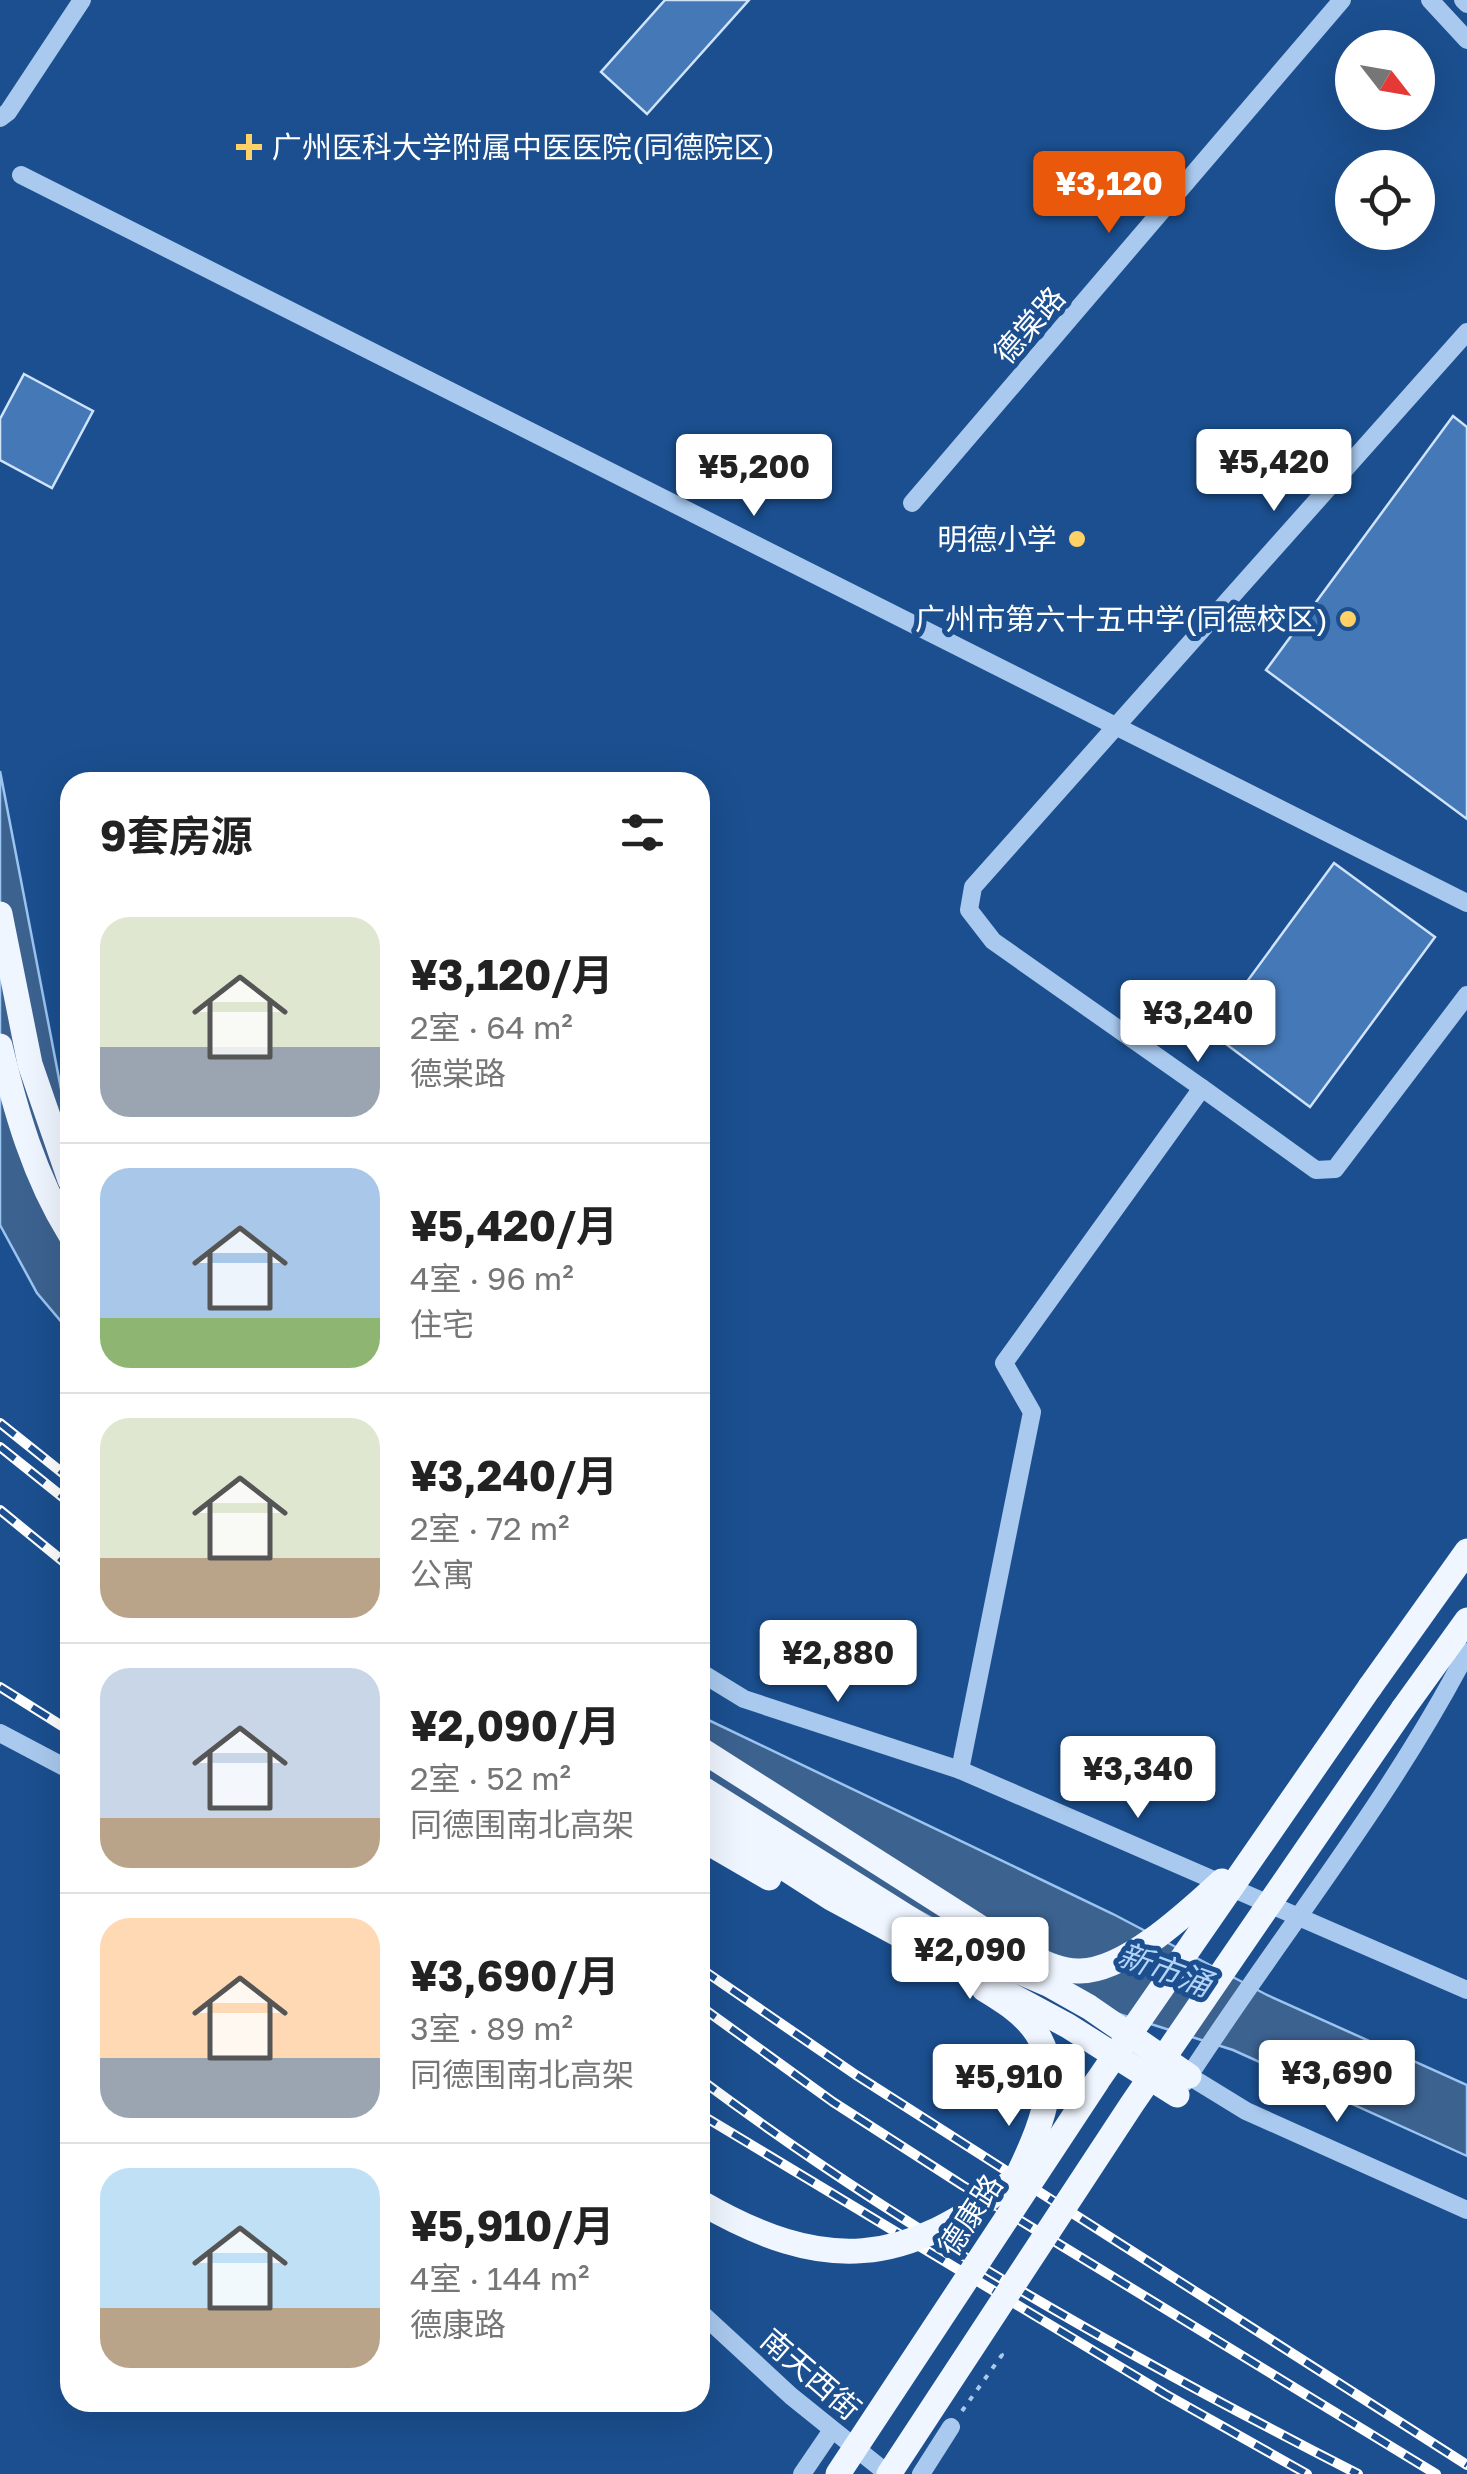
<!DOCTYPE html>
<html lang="zh">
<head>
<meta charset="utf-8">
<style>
  :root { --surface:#fff; --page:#f6f6f6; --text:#222; --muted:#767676; --line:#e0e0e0; --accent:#ea580c }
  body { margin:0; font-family:"Golos Text","Noto Sans SC",sans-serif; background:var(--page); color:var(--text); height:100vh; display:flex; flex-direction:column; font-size:38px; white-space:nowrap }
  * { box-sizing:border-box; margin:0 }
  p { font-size:32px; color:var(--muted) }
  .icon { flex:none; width:55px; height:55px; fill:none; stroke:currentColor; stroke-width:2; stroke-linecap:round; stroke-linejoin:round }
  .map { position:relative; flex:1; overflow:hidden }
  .side { position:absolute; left:60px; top:772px; width:650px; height:1640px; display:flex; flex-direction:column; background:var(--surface); border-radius:30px; box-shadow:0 10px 40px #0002 }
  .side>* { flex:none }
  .needle { width:65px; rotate:121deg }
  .controls { position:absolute; left:1335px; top:30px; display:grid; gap:20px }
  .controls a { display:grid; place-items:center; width:100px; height:100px; border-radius:50%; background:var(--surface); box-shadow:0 10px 40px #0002; font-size:50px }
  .price { position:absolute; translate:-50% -85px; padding:0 22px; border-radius:10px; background:#fff; color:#222; font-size:32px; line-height:65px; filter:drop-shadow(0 2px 5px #0008) }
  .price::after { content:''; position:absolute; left:50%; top:60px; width:30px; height:22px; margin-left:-15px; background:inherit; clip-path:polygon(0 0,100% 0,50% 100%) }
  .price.active { background:var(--accent); color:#fff }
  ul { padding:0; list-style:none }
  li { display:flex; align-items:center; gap:30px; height:250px; padding:0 40px }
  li+li { border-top:2px solid var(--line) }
  li span { display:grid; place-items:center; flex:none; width:280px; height:200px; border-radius:30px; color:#555 }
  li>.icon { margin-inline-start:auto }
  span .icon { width:120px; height:120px; fill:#fffc; stroke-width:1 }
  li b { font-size:42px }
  h2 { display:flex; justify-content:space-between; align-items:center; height:120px; padding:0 40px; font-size:42px }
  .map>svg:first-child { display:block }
  .water { fill:#3c6290; stroke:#9cc4f0; stroke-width:2.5 }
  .building { fill:#4478b7; stroke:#cfe3fa; stroke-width:2.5 }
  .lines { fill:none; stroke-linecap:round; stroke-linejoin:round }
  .path { stroke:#a9c9ee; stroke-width:4; stroke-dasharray:5 8; stroke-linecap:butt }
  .minor { stroke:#a9c9ee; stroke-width:18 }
  .major { stroke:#f0f6ff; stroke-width:25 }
  .rail-casing { stroke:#fff; stroke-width:10 }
  .rail { stroke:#1b4f8f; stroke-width:6; stroke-dasharray:19; stroke-linecap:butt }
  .major-bridge { stroke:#f0f6ff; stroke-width:25 }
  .poi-dot { fill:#ffd166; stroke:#1b4f8f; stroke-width:4 }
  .labels { text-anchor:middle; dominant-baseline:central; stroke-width:10; stroke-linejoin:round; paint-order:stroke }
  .poi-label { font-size:30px; fill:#fff; stroke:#1b4f8f; text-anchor:end }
  .street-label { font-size:30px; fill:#fff; stroke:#1b4f8f }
  .water-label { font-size:32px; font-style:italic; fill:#b5d3f5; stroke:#1b4f8f }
</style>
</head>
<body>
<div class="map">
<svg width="1467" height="2474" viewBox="0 0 1467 2474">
  <rect width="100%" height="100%" fill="#1b4f8f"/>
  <g class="water">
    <polygon points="0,771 70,1136 70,1332 37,1293 0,1225"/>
    <polygon points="700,1716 1113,1914 1267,1995 1467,2085 1467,2156 1233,2050 1100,2008 710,1799 700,1792"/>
  </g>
  <g class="building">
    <polygon points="665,0 749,0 647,114 601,72"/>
    <polygon points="24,374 93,411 52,488 0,460 0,419"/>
    <polygon points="1453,416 1467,427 1467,819 1266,670"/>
    <polygon points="1334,863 1435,937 1310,1107 1210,1032"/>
  </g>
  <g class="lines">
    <polyline class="path" points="962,2411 1002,2355 996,2351"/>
    <g class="minor">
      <polyline points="1430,0 1467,40"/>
      <polyline points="1463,0 1467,4"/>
      <polyline points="0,118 8,112 82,0"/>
      <polyline points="21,175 1467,903"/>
      <polyline points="912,503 1342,0"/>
      <polyline points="1202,1088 993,941 969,910 973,887 1467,332"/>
      <polyline points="700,1672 744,1699 960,1770 1467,1990"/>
      <polyline points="0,1733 70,1770"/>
      <polyline points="960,1770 1032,1412 1004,1363 1202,1088 1316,1170 1335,1169 1467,995"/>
      <polyline points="1189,2076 1246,2111 1467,2210"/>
      <path d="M1185,2082C1278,1938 1388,1804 1467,1652"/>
      <polyline points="700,2312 791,2396 888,2474"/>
      <polyline points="802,2474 832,2430"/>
      <polyline points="921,2474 951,2427"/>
    </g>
    <g class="major">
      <polyline points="0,914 30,1064 70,1180"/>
      <path d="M0,1046C16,1112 34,1176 70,1234"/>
      <polyline points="1370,1687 1467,1551"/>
      <polyline points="1403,1709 1467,1620"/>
      <polyline points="700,1749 1014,1949"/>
      <polyline points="700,1787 942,1939 1050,1985 1089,2007 1189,2076"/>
      <polyline points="700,1814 831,1898 1068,2026 1177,2095"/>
      <polyline points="700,1838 769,1878"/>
    </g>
    <defs>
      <g id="rail">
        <polyline points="0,1423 70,1479"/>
        <polyline points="0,1447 70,1503"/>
        <polyline points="0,1510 70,1567"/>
        <polyline points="0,1687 70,1731"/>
        <polyline points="700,1968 856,2075 1467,2465"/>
        <polyline points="700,2006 833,2102 962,2185 1436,2474"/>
        <path d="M700,2079C905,2232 1131,2358 1358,2474"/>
        <polyline points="700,2114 1165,2394 1307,2474"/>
      </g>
    </defs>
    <use href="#rail" class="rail-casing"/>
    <use href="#rail" class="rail"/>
    <g class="major-bridge">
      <path d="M1014,1949C1033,1957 1057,1972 1080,1971C1126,1971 1189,1911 1222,1881"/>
      <path d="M984,1989C1002,2000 1020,2011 1033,2028C1069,2074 1034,2141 1013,2185"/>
      <path d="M700,2202C824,2274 905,2268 1017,2177"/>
      <polyline points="838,2474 1098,2080 1370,1687"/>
      <polyline points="889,2474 1132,2104 1403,1709"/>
    </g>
  </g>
  <g class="poi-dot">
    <path d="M244 132h10v10h10v10h-10v10h-10v-10h-10v-10h10z"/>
    <circle cx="1077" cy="539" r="10"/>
    <circle cx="1348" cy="619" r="10"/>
  </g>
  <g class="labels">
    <g class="poi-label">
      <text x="272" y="147" text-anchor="start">广州医科大学附属中医医院(同德院区)</text>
      <text x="1057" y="539">明德小学</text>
      <text x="1328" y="619">广州市第六十五中学(同德校区)</text>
    </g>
    <g class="street-label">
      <text transform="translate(1029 325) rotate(-49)">德棠路</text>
      <text transform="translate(970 2215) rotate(-57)">德康路</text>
      <text transform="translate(811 2374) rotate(41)">南天西街</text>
    </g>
    <g class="water-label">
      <text transform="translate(1165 1969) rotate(20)">新市涌</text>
    </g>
  </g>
</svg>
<div class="controls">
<a><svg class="needle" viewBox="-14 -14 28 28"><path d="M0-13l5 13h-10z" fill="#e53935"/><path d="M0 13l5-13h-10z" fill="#767676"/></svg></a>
<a><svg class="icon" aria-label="locate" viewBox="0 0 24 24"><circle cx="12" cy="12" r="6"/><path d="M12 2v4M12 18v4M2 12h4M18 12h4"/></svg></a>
</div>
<b class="price active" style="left:1109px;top:236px">¥3,120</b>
<b class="price" style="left:1274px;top:514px">¥5,420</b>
<b class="price" style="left:754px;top:519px">¥5,200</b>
<b class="price" style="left:1198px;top:1065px">¥3,240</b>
<b class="price" style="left:838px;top:1705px">¥2,880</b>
<b class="price" style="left:1138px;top:1821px">¥3,340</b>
<b class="price" style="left:970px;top:2002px">¥2,090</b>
<b class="price" style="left:1337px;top:2125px">¥3,690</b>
<b class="price" style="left:1009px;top:2129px">¥5,910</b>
<section class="side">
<h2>9套房源<svg class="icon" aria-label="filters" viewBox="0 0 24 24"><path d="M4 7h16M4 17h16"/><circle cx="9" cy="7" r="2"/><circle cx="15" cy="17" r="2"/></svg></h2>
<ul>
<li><span style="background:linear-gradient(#dfe7d0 65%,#9aa5b1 0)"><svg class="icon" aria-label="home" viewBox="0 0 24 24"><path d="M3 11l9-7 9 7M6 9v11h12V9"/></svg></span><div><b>¥3,120/月</b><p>2室 · 64 m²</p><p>德棠路</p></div></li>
<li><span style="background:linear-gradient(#a9c7e8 75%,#8fb573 0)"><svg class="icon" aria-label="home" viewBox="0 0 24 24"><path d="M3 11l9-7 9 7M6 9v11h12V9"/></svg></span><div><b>¥5,420/月</b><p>4室 · 96 m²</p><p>住宅</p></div></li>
<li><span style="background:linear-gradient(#dfe7d0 70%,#b9a48a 0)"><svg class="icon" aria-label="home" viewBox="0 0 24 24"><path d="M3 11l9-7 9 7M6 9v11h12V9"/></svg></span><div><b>¥3,240/月</b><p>2室 · 72 m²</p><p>公寓</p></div></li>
<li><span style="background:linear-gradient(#c9d6e8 75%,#b9a48a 0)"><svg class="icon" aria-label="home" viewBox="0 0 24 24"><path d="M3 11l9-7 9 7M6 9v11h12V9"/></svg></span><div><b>¥2,090/月</b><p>2室 · 52 m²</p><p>同德围南北高架</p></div></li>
<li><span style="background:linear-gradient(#ffd9b3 70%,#9aa5b1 0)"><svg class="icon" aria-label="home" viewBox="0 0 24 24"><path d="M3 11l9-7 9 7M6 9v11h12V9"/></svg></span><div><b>¥3,690/月</b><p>3室 · 89 m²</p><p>同德围南北高架</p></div></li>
<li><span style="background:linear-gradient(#bfe0f5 70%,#b9a48a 0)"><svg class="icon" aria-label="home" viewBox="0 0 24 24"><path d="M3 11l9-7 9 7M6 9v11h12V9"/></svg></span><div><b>¥5,910/月</b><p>4室 · 144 m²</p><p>德康路</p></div></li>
</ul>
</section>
</div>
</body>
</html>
